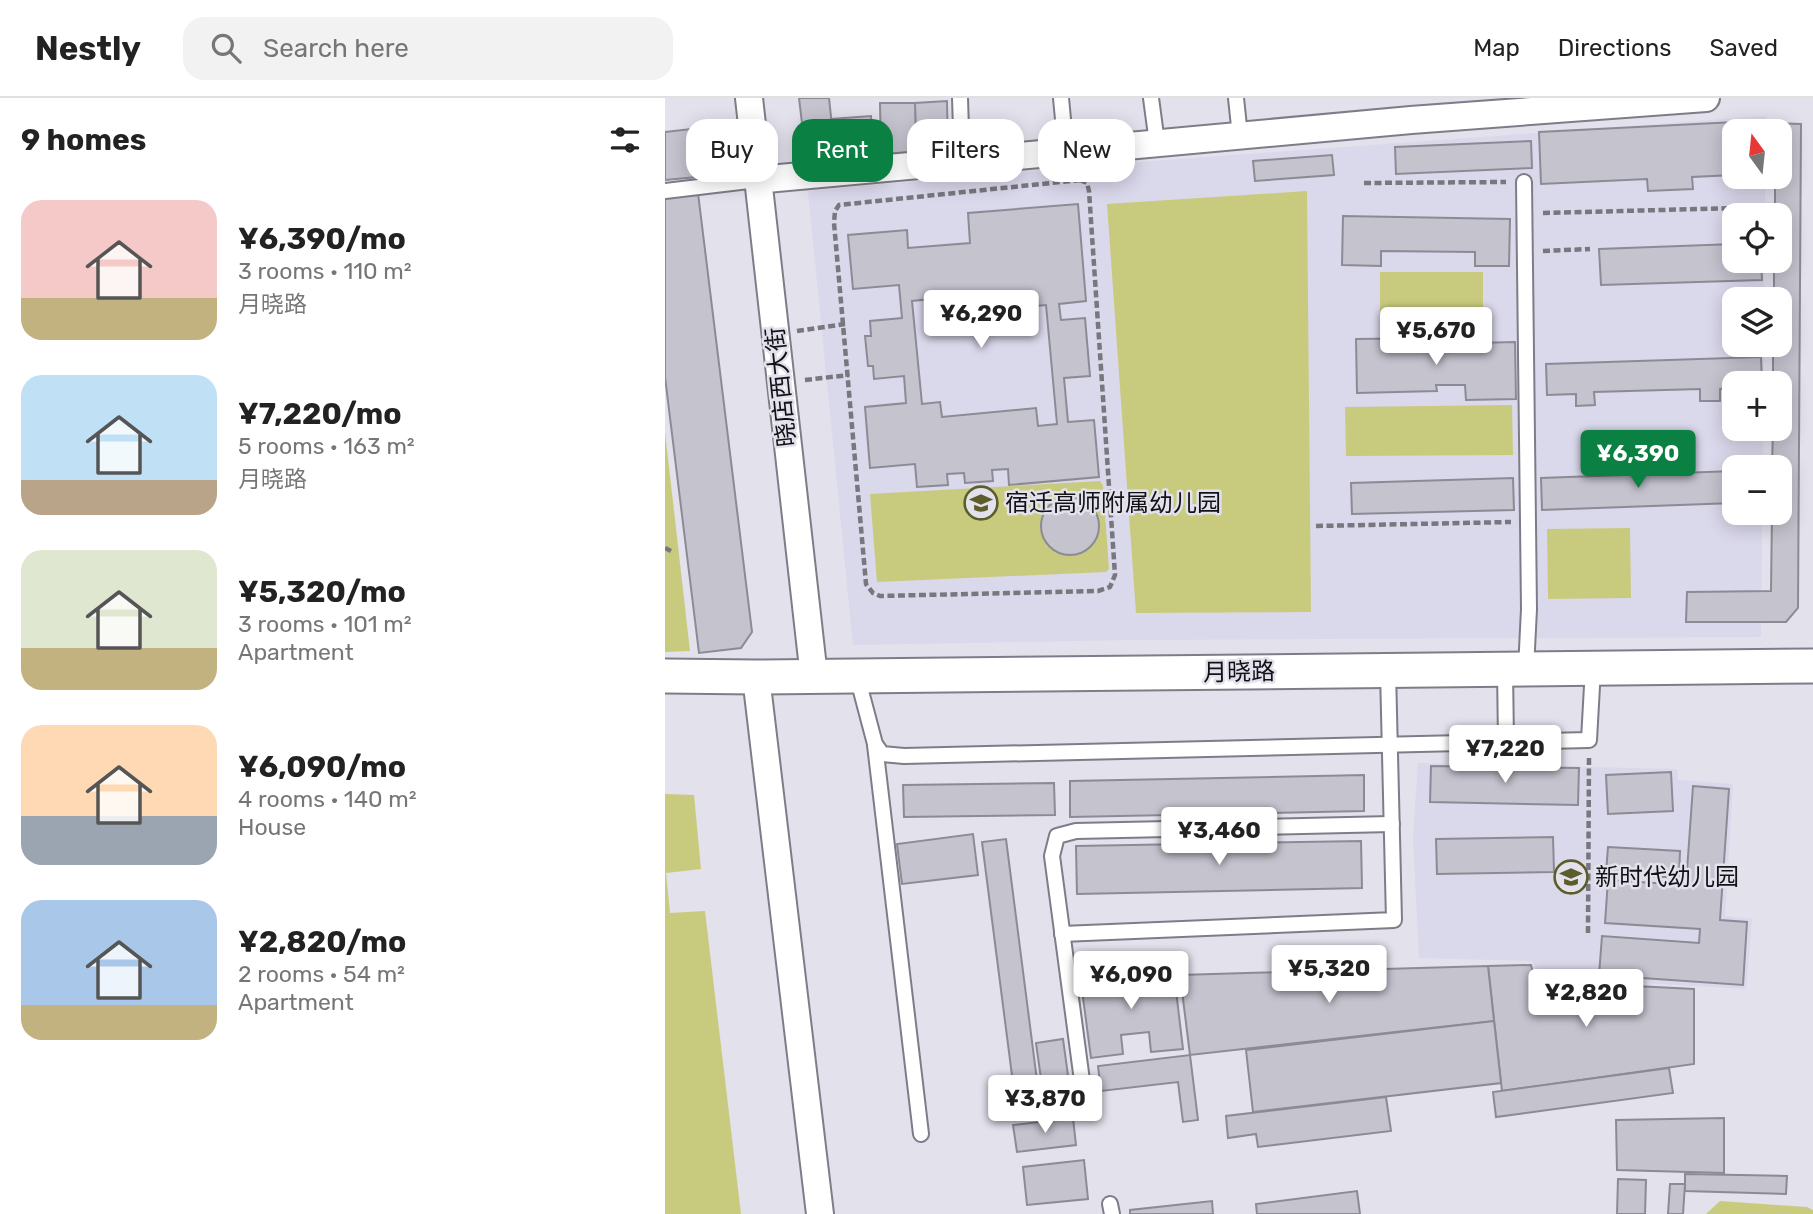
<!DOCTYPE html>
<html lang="en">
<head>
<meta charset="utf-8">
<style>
  :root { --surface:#fff; --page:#f2f2f2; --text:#222; --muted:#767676; --line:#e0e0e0; --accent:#0b8043 }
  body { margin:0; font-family:Rubik,"Noto Sans SC",sans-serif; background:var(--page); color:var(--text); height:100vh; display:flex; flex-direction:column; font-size:26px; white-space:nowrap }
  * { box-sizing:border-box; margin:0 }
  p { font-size:23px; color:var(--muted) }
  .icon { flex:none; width:38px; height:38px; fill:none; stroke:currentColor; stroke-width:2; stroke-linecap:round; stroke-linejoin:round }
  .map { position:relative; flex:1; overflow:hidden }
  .panel { display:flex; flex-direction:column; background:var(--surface); width:665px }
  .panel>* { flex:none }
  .hud { position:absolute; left:21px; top:21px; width:665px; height:63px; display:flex; gap:14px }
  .needle { width:46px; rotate:345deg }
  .tools { position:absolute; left:1057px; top:21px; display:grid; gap:14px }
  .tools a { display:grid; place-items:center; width:70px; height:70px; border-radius:14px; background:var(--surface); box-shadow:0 4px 18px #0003; font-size:35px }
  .price { position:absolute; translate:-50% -60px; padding:0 16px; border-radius:7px; background:#fff; color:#222; font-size:23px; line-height:46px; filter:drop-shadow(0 2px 4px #0008) }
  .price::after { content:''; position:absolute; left:50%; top:42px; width:21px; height:16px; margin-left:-10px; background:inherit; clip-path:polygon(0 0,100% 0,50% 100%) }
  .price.on { background:var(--accent); color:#fff }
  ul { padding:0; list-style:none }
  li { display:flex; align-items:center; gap:21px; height:175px; padding:0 21px }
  li span { display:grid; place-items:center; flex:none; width:196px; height:140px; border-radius:21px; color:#555 }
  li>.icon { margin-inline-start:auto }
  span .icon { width:84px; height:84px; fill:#fffc; stroke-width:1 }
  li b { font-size:30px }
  h2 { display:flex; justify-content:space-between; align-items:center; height:84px; padding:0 21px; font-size:30px }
  .chip { padding:0 24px; border-radius:21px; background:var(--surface); box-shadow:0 4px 18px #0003; font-size:24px; line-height:63px }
  .chip.on { background:var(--accent); color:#fff }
  header { display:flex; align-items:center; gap:42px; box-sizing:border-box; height:98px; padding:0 35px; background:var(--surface); border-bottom:2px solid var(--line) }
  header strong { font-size:33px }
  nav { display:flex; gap:38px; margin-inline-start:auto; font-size:24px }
  .search { width:490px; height:63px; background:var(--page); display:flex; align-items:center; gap:18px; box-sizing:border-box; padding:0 24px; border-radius:21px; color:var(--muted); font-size:26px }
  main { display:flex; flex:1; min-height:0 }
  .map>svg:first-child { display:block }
  .built { fill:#dad8eb }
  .green { fill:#c8cb7e }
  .building { fill:#c4c3ce; stroke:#8c8b95; stroke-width:2; fill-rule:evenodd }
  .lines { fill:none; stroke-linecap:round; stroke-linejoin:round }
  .service-casing { stroke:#7e7d87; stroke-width:18 }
  .minor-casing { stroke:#7e7d87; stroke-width:30 }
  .tertiary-casing { stroke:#7e7d87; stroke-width:37 }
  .path { stroke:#78777e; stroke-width:4.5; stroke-dasharray:7 3.5; stroke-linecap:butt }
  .service { stroke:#fff; stroke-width:14 }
  .minor { stroke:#fff; stroke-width:26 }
  .tertiary { stroke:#fff; stroke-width:33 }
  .labels { text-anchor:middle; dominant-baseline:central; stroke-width:5; stroke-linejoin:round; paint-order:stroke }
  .street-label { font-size:24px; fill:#121115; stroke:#e2e1ec }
  .poi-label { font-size:24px; fill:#121115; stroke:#e2e1ec; text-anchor:start }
</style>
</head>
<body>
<header>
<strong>Nestly</strong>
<div class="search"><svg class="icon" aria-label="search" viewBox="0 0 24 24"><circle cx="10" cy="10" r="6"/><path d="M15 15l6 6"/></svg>Search here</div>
<nav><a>Map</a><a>Directions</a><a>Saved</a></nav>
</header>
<main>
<section class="panel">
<h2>9 homes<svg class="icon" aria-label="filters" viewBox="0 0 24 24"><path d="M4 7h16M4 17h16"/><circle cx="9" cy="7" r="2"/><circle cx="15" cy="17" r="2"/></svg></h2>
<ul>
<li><span style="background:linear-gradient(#f6c9c9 70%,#c2b280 0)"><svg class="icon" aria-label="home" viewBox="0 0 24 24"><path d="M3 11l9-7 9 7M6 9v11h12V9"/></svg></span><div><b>¥6,390/mo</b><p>3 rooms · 110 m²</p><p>月晓路</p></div></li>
<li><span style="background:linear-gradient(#bfe0f5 75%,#b9a48a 0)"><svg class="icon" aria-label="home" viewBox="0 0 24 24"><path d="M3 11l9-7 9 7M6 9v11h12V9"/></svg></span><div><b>¥7,220/mo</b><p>5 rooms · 163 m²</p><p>月晓路</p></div></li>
<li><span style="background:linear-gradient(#dfe7d0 70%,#c2b280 0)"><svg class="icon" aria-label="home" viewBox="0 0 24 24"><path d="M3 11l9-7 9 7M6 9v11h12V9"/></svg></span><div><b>¥5,320/mo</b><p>3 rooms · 101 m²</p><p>Apartment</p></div></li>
<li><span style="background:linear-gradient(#ffd9b3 65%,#9aa5b1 0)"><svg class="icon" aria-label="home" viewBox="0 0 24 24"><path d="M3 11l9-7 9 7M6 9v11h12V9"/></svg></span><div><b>¥6,090/mo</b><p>4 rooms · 140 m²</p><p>House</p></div></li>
<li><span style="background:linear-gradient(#a9c7e8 75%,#c2b280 0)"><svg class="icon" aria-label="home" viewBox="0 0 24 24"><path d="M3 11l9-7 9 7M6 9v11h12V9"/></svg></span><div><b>¥2,820/mo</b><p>2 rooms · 54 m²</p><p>Apartment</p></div></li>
</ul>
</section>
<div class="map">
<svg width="1148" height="1116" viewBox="0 0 1148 1116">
  <rect width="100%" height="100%" fill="#e2e1ec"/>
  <g class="built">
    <polygon points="1101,18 1101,33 1069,33 1069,79 1100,79 1100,117 1069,117 1069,163 1099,163 1099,201 1069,201 1069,247 1099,247 1098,285 1069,285 1069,331 1098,331 1098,369 1069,369 1069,415 1097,415 1096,539 467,542 188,547 143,93 434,67"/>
    <polygon points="753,665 1012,671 1013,682 1068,686 1060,818 1087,821 1081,891 876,879 867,863 754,860 748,739"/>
  </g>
  <g class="green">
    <polygon points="642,93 646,514 471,515 442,106"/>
    <polygon points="715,174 818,174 818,228 715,229"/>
    <polygon points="847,307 848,357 681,358 680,309"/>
    <polygon points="0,334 25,553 0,554"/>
    <polygon points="435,383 438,388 444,471 441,474 212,484 205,396"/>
    <polygon points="965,430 966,500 883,501 882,431"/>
    <polygon points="0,696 29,697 36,771 1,775 5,815 40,813 76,1116 0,1116"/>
    <polygon points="1055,1103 1142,1109 1148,1112 1148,1116 1041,1116"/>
  </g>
  <g class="building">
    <polygon points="134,0 164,0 170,56 141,59"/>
    <polygon points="282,3 283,53 251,54 250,5"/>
    <polygon points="215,5 250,5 251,54 216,56"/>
    <polygon points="206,18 209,55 170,56 166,21"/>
    <polygon points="1070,24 1069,77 1027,79 1028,91 983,93 982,81 876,86 874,34"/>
    <polygon points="1082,24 1136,26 1133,510 1121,524 1021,524 1022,494 1106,493 1107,415 1115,415 1115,369 1107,369 1108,331 1115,331 1115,285 1108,285 1108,247 1115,247 1115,201 1109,201 1109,163 1115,163 1115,117 1110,117 1110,79 1115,79 1115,33 1082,33"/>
    <polygon points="26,31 32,79 0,82 0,34"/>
    <polygon points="866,43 867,70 731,76 730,49"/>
    <polygon points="667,57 669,77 590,83 588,63"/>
    <polygon points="33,95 87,534 76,550 34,555 0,279 0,99"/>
    <path d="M413,106L421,203L394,206L396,222L420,220L425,278L399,280L403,324L429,322L434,379L344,387L343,371L327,372L328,383L300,385L299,375L282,376L283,387L252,389L250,366L205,370L200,309L241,305L239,278L209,281L208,268H203L200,238H206L205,223L237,220L234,187L188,191L183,137L242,132L243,150L305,145L303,115ZM336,194L338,211L381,207L392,326L373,328L371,310L277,319L275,304L257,306L247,203Z"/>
    <polygon points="678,118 845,121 844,168 810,168 810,154 716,153 716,168 677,167"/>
    <polygon points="1069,146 1069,163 1096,163 1097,182 936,187 934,151"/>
    <polygon points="767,240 767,246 850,244 851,301 801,302 800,287 771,287 772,293 692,295 691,241"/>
    <polygon points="1096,259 1097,285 1069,285 1069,290 1055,291 1055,303 1035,303 1035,291 929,294 930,307 911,308 911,296 882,297 881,266"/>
    <polygon points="1069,373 1069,405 877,412 876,380"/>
    <polygon points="848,380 849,412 687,416 686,385"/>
    <circle cx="405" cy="428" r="29"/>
    <polygon points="766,668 914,670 913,707 765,704"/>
    <polygon points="1006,674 1008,713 943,716 941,677"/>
    <polygon points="699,677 699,713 405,719 405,683"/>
    <polygon points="389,685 390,717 239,719 238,687"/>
    <polygon points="1028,688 1064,691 1055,822 1082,824 1078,887 934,877 937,838 1034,845 1035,831 940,825 943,782 1021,787"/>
    <polygon points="308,736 313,777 237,786 232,746"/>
    <polygon points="888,739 889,774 772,776 771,741"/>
    <polygon points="341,741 374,998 350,1001 317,744"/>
    <polygon points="696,743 697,790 412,796 411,748"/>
    <polygon points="943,749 1015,753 1014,780 941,775"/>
    <polygon points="866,867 870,883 1029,891 1029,966 837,993 823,868"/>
    <polygon points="823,868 829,923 525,957 515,877"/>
    <polygon points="509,876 518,951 486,954 484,934 456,937 458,956 426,960 415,877"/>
    <polygon points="829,923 836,985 588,1014 581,952"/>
    <polygon points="398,941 404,985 377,988 371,945"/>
    <polygon points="525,957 533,1022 518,1024 513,984 436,993 433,968"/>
    <polygon points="1004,970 1008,995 831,1019 828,994"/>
    <polygon points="721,999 726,1033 593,1049 591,1036 563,1040 561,1018"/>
    <polygon points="408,1020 411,1047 352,1054 348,1027"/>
    <polygon points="1059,1020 1059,1075 952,1072 951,1022"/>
    <polygon points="419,1062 423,1101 362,1107 358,1069"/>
    <polygon points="1020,1076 1122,1078 1121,1096 1020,1093"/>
    <polygon points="953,1081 981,1082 980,1116 952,1116"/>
    <polygon points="1005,1086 1020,1086 1018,1116 1003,1116"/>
    <polygon points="692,1093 695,1116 592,1116 591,1106"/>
    <polygon points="547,1103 548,1116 465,1116 465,1112"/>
  </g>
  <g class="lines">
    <defs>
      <g id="service">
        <polyline points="295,0 297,63"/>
        <polyline points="396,0 401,53"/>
        <polyline points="486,0 492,45"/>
        <polyline points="571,0 575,38"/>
        <polyline points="859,84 864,511 861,571"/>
        <polyline points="0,93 92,82"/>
        <polyline points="840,572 841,644"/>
        <polyline points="192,578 210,646 217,656 239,658 924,642 928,570"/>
        <polyline points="210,647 256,1036"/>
        <polyline points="397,836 729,822 723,573"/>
        <polyline points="420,1005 387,758 392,738 411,733 727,726"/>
        <polyline points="445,1106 447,1116"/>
      </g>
      <g id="minor">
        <polyline points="84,0 149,579"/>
        <polyline points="92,82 746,22 1041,0"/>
        <polyline points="91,579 155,1116"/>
      </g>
      <polyline id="tertiary" points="0,578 91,579 1148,568"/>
    </defs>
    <use href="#service" class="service-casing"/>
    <use href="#minor" class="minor-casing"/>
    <use href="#tertiary" class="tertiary-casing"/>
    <g class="path">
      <polygon points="415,82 422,85 424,93 450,477 445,489 433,493 215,498 208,495 201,486 169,125 170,113 174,107"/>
      <polyline points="699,85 841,84"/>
      <polyline points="878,115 1074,110"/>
      <polyline points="878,153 925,151"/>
      <polyline points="132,233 180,226"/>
      <polyline points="140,282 184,277"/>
      <polyline points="651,428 846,424"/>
      <polyline points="0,450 6,453"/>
      <polyline points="923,835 924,660"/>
    </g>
    <use href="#service" class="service"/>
    <use href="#minor" class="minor"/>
    <use href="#tertiary" class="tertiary"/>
  </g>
  <defs>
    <symbol id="school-ring" viewBox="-11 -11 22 22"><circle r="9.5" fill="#e2e1ec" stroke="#5c5d2b" stroke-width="1.5"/><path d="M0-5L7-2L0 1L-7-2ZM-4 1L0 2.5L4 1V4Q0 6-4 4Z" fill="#5c5d2b"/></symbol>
  </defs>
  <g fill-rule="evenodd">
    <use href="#school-ring" x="297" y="386" width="38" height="38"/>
    <use href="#school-ring" x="887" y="760" width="38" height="38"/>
  </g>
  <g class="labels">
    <g class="street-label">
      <text transform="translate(116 289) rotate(-96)">晓店西大街</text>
      <text transform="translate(574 574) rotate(-1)">月晓路</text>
    </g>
    <g class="poi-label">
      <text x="340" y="405">宿迁高师附属幼儿园</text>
      <text x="930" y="779">新时代幼儿园</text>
    </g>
  </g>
</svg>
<div class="tools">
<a><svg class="needle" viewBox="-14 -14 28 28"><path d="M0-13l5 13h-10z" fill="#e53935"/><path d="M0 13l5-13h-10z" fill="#767676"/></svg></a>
<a><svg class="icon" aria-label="locate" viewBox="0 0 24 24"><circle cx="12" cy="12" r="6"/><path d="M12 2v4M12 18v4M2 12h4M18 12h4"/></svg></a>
<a><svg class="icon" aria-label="layers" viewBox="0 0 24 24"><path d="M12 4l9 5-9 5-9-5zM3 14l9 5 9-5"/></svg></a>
<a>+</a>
<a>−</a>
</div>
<b class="price" style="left:316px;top:252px">¥6,290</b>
<b class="price" style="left:771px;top:269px">¥5,670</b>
<b class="price on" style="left:973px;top:392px">¥6,390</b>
<b class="price" style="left:840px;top:687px">¥7,220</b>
<b class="price" style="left:554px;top:769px">¥3,460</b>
<b class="price" style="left:664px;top:907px">¥5,320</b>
<b class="price" style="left:466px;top:913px">¥6,090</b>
<b class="price" style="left:921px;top:931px">¥2,820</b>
<b class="price" style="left:380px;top:1037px">¥3,870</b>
<div class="hud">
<a class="chip">Buy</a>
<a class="chip on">Rent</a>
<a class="chip">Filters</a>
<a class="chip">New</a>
</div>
</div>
</main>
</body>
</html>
